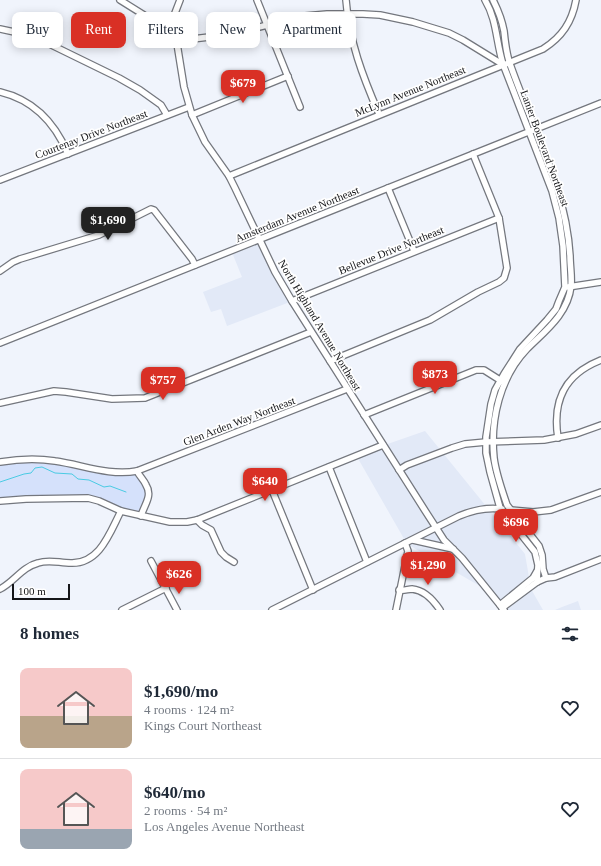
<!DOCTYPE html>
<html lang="en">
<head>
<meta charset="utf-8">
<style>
  :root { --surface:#fff; --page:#f2f2f3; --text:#1f2937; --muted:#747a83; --line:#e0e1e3; --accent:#d93025 }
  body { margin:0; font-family:"Times New Roman",serif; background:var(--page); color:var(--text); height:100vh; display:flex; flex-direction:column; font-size:15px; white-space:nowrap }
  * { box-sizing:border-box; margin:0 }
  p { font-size:13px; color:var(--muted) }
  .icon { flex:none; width:22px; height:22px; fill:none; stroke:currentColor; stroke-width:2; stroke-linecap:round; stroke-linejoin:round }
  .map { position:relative; height:610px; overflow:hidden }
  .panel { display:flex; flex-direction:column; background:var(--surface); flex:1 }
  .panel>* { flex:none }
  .hud { position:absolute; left:12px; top:12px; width:400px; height:36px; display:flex; gap:8px }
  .scale { position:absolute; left:12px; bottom:10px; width:58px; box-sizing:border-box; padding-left:4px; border:2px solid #151619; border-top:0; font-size:11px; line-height:14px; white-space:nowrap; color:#151619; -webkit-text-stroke:3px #fff; paint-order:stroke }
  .price { position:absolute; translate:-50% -34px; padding:0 9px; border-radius:8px; background:var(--accent); color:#fff; font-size:13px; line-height:26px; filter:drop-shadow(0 1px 2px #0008) }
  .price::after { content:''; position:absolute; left:50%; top:24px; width:12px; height:9px; margin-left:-6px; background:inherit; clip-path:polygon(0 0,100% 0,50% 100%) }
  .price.current { background:#222; color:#fff }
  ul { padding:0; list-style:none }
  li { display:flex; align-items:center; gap:12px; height:100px; padding:0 20px }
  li+li { border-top:1px solid var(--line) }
  li span { display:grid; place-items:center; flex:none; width:112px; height:80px; border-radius:8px; color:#555 }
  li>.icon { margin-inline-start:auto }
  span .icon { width:48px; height:48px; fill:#fffc; stroke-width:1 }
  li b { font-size:17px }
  h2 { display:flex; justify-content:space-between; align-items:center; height:48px; padding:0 20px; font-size:17px }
  .tag { padding:0 14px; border-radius:8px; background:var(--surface); box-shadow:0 2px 10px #0003; font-size:14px; line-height:36px }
  .tag.current { background:var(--accent); color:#fff }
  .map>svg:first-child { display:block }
  .built { fill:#e2e9f7 }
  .green { fill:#d5e1fb }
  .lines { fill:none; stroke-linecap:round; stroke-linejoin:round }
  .stream { stroke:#4acbe3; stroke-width:1 }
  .minor-casing { stroke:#74777e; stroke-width:8 }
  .minor { stroke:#fff; stroke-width:5.5 }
  .labels { text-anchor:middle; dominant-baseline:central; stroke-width:3.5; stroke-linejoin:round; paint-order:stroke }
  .street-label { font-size:11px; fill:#151619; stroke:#fff }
</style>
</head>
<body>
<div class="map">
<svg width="601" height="610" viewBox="0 0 601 610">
  <rect width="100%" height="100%" fill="#f0f4fc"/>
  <g class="built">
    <polygon points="261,239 295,300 227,326 221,309 211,312 203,292 242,277 231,250"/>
    <polygon points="425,431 525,554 531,589 543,610 502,610 485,589 407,544 356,455"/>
    <polygon points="578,601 581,610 555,610 562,607"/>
  </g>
  <polygon class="green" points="14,461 53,462 113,475 136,473 144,482 149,498 139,517 98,500 51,498 0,503 0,464"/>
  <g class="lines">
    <polyline class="stream" points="0,482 24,474 31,473 35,468 42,467 55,473 72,474 78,479 89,480 104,487 110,486 126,492"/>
    <defs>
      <g id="minor">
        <polyline points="120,0 184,40 226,35 305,16 327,14 363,14 380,15 413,22 449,33 463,40 502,64"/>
        <polyline points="180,0 175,13 174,25 184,87 192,115 205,142 229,176 235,188 275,272 292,301 424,509 444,540 462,558 504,610"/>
        <polyline points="257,0 300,107"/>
        <path d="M346,0C349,41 363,77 379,114"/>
        <path d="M485,0C497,20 496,42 503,64L552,191L559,218L563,246L565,287L559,301L556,309L547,320L520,349L504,374L495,390L491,404L486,437V453L490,472L500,508L535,552L538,565L537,582"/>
        <path d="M493,0C498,10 502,20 504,31C505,41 506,51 509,61C531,126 566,186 570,256C570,266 572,276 571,286C568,314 545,331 527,349C500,377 490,420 494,458C496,474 502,490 507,505L539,546L542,555L543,569L546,578"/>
        <polyline points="0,29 33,36 119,78 140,90 161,105 167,115"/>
        <path d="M0,92C34,100 55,123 68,154"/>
        <polyline points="192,115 288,76"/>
        <path d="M229,176L543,49C562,37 572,22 576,0"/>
        <polyline points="0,180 189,107"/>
        <polyline points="388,188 414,251"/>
        <polyline points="0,271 13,262 20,259 99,235 151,209 154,210 192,259 195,265"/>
        <polyline points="568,287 601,282"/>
        <polyline points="292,301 499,218"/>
        <polyline points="0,343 601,103"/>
        <polyline points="330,361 430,320 478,292 499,282 504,278 507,268 499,218 473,154"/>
        <polyline points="0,403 54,391 66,392 112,399 145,398 311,332"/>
        <polyline points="364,415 476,370 484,370 503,382"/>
        <path d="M558,438C552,400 565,374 601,360"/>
        <path d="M0,462C18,459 37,458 55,461C83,465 109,476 137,471L347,389"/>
        <polyline points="329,467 367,562"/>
        <polyline points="399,470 407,465 452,448 465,444 486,442 544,440 576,434 601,425"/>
        <path d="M137,471C140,477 144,480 146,485C153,496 144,505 141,516"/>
        <polyline points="272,490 313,590"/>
        <polyline points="0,501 26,499 88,498 99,501 121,511 170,522 187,522 197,520 383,445"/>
        <polyline points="511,510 533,512 551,510 601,492"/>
        <polyline points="197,520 202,525 211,530 221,552 226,557 234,562"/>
        <polyline points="413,540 453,549"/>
        <polyline points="151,561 177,610"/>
        <path d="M0,589C14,582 22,567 38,563C49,559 59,563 71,563C100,564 110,532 121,511"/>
        <path d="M399,590C404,591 408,589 412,589C424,590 434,601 440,610"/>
        <polyline points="500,605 533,578 537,571"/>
        <polyline points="502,608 537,582 546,578 555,577 601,559"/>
        <polyline points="122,610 166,588"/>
        <path d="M272,610L459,516C473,510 487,507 502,509"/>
        <polyline points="396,610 408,551 405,543"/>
      </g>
    </defs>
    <use href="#minor" class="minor-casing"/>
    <use href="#minor" class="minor"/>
  </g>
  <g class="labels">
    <g class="street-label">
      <text transform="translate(410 91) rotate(-22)">McLynn Avenue Northeast</text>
      <text transform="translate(91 134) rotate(-21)">Courtenay Drive Northeast</text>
      <text transform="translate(545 148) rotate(70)">Lanier Boulevard Northeast</text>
      <text transform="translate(297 214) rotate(-22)">Amsterdam Avenue Northeast</text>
      <text transform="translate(391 250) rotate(-22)">Bellevue Drive Northeast</text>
      <text transform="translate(320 325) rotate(59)">North Highland Avenue Northeast</text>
      <text transform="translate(239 421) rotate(-21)">Glen Arden Way Northeast</text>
    </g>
  </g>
</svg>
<div class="scale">100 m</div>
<b class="price" style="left:243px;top:104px">$679</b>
<b class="price current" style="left:108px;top:241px">$1,690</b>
<b class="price" style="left:435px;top:395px">$873</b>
<b class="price" style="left:163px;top:401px">$757</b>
<b class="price" style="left:265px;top:502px">$640</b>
<b class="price" style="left:516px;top:543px">$696</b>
<b class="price" style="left:428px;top:586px">$1,290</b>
<b class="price" style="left:179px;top:595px">$626</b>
<div class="hud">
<a class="tag">Buy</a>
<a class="tag current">Rent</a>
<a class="tag">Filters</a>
<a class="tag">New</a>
<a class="tag">Apartment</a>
</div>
</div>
<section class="panel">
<h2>8 homes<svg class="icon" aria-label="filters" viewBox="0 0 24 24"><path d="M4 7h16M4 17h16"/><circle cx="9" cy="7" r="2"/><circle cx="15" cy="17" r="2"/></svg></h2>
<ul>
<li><span style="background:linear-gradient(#f6c9c9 60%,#b9a48a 0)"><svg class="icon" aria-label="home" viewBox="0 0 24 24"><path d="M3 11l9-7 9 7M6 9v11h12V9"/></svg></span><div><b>$1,690/mo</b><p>4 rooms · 124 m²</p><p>Kings Court Northeast</p></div><svg class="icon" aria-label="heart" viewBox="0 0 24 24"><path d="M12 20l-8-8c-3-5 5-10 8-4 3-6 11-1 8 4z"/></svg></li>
<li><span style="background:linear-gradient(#f6c9c9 75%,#9aa5b1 0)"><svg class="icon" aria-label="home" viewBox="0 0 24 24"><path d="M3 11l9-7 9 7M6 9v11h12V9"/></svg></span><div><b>$640/mo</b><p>2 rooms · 54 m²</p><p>Los Angeles Avenue Northeast</p></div><svg class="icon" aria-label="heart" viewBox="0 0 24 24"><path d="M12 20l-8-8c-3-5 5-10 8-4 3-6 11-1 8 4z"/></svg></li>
</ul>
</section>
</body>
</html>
